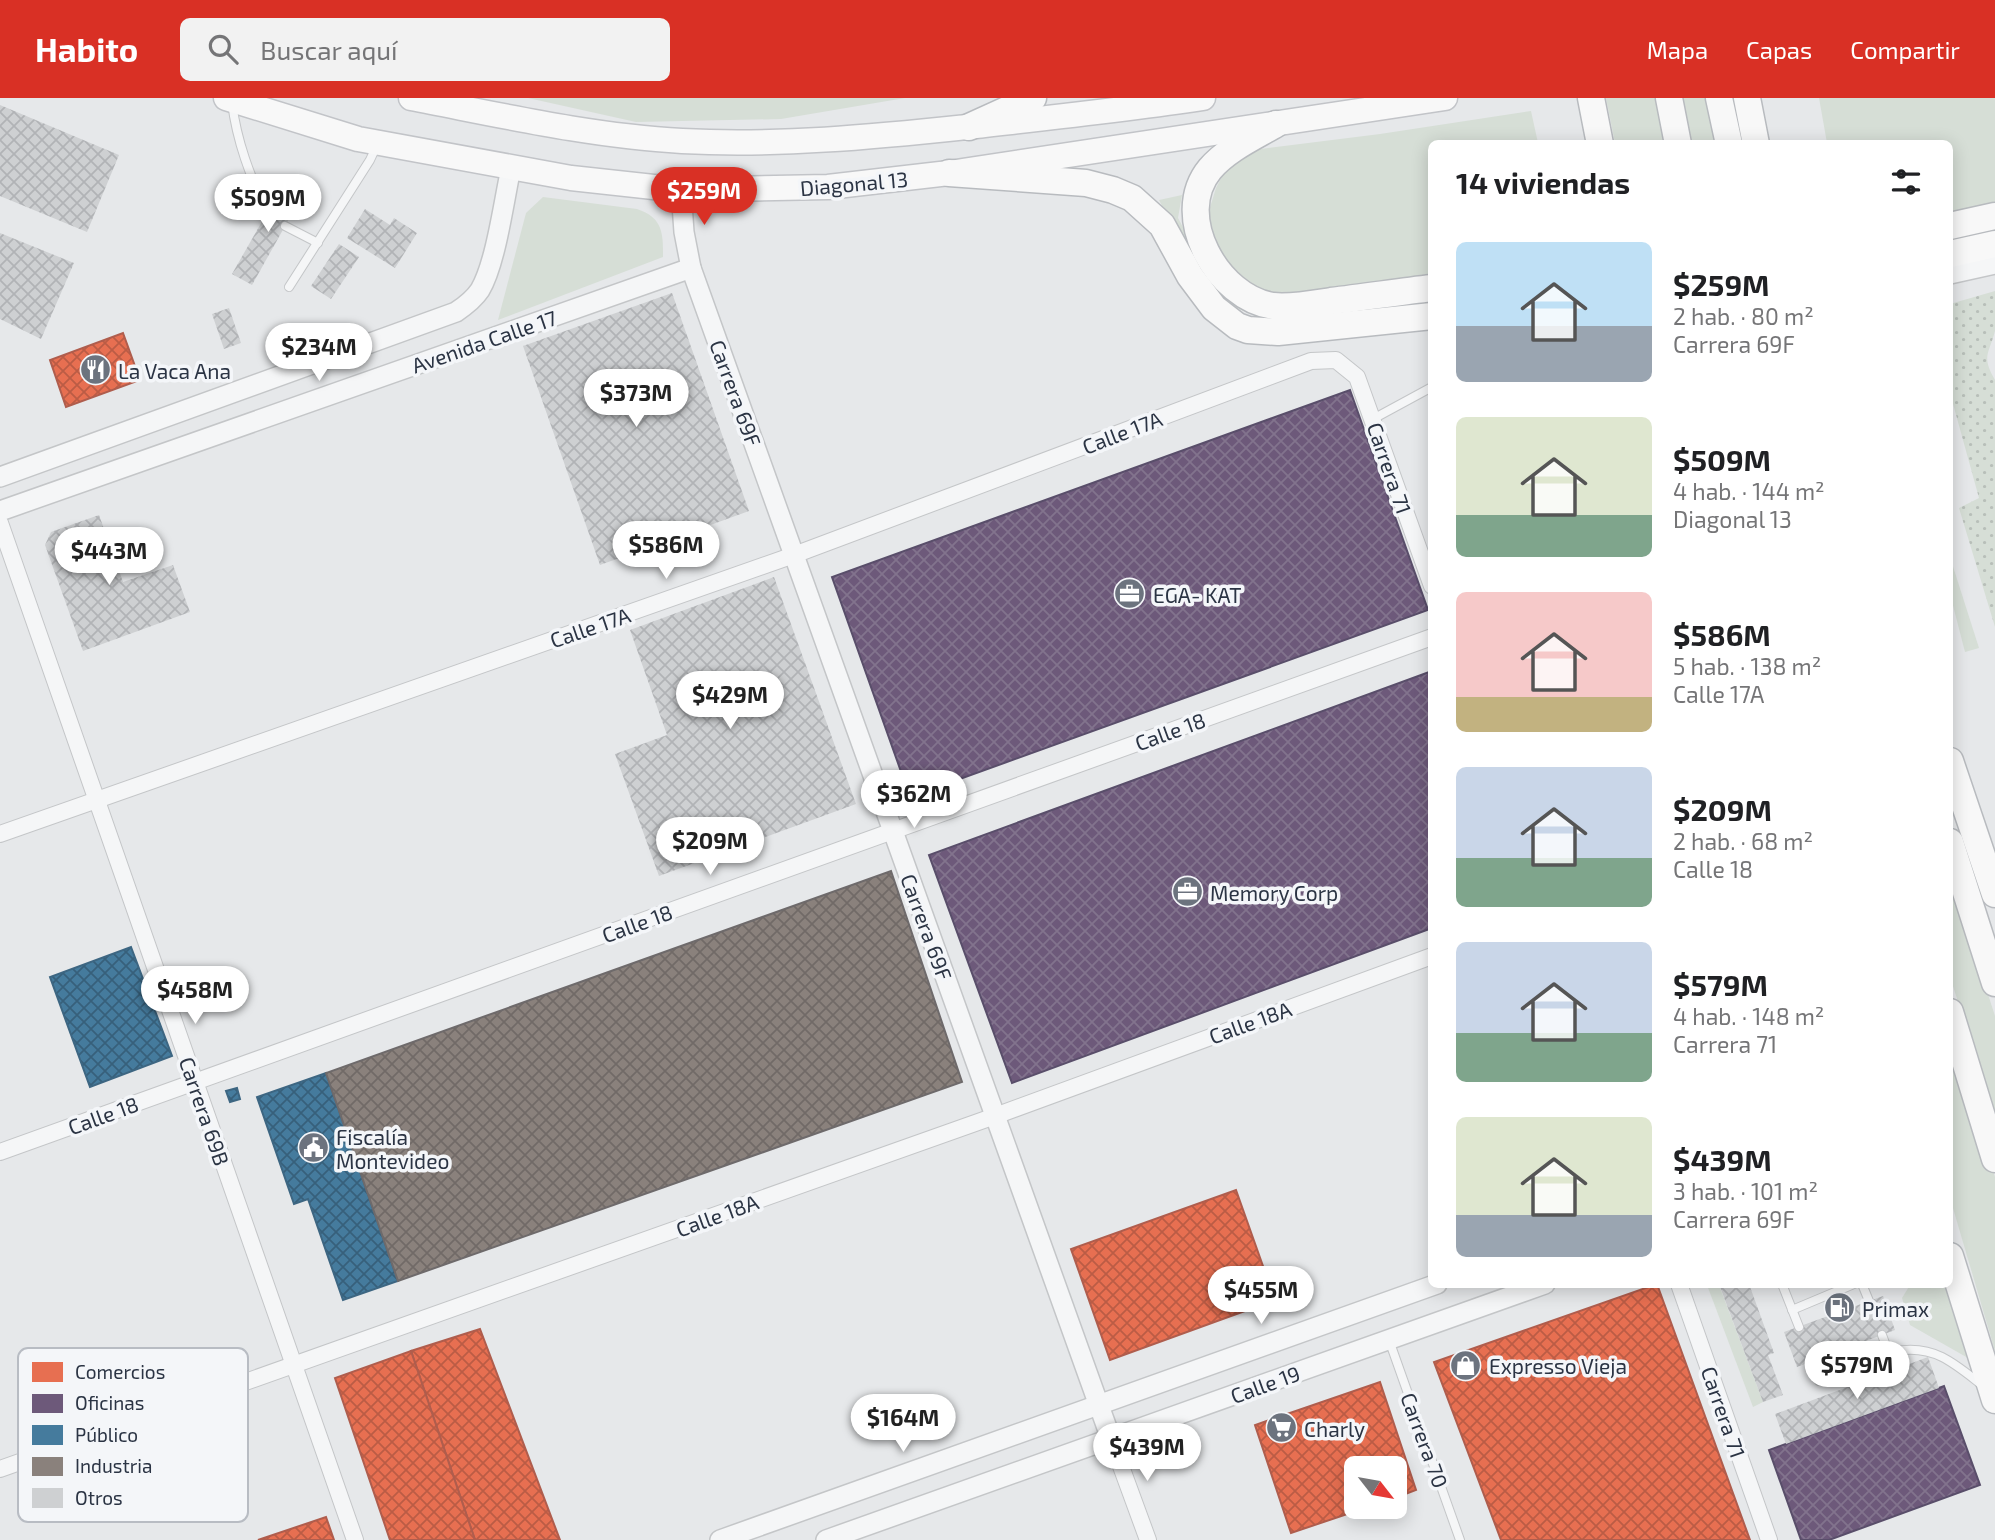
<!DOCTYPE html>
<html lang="es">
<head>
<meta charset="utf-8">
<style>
  :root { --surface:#fff; --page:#f2f2f2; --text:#202124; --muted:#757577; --accent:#d93025 }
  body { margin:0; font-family:"Exo 2",sans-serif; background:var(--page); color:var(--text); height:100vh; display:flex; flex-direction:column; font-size:26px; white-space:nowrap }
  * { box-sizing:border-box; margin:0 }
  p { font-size:23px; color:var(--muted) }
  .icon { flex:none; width:38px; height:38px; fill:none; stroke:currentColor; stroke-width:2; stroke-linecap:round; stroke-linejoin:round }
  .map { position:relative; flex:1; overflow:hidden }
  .sheet { position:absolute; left:1428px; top:42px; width:525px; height:1148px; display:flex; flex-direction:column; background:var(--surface); border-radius:10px; box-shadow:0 4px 18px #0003 }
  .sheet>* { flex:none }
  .needle { width:46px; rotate:121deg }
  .tools { position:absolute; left:1344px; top:1358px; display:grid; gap:14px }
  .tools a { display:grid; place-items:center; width:63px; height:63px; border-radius:10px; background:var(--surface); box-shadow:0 4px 18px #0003; font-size:35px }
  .price { position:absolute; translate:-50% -60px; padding:0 16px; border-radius:24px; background:#fff; color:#222; font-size:23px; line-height:46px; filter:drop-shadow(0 2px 4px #0008) }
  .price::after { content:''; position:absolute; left:50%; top:42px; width:21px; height:16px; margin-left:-10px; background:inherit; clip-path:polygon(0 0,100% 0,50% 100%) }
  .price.selected { background:var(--accent); color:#fff }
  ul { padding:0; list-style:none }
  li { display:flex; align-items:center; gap:21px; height:175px; padding:0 28px }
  li span { display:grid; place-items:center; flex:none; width:196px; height:140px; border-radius:10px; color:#555 }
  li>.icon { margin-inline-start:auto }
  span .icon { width:84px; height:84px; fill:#fffc; stroke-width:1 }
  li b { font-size:30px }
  h2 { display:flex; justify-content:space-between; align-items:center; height:84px; padding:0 28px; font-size:30px }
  header { display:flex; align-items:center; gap:42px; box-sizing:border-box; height:98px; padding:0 35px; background:var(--accent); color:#fff }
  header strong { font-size:33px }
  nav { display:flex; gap:38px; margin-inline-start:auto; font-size:24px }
  .search { width:490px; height:63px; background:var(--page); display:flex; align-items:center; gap:18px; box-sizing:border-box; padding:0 24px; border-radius:10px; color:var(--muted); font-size:26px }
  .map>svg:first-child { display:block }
  .green { fill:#d6ded6 }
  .park { fill:url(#park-dots) }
  .shops { fill:url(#shops-cross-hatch); stroke:#af5d4d; stroke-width:2 }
  .offices { fill:url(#offices-cross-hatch); stroke:#594e6a; stroke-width:2 }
  .public { fill:url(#public-cross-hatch); stroke:#3d6682; stroke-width:2 }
  .industry { fill:url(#industry-cross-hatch); stroke:#6e6a6b; stroke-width:2 }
  .building { fill:url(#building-cross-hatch) }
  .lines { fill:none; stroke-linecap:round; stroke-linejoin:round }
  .service-casing { stroke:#c4c6c8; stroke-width:10 }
  .minor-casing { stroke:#c4c6c8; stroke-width:18 }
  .tertiary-casing { stroke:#c4c6c8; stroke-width:22 }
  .primary-casing { stroke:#c2c4c8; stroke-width:27 }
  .trunk-casing { stroke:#b8bbbf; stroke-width:29 }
  .service { stroke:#f5f6f7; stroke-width:8 }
  .minor { stroke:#f5f6f7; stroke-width:16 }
  .tertiary { stroke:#f5f6f7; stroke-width:19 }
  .primary { stroke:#f8f8f8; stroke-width:24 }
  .trunk { stroke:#f8f8f8; stroke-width:26 }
  .labels { text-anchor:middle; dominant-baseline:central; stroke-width:7; stroke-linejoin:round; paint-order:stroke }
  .street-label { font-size:21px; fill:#2b3444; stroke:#f4f6f9 }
  .poi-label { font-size:21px; fill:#2b3444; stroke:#f4f6f9; text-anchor:start }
  .key { fill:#f4f6f9; stroke:#b8bcc3; stroke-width:2 }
  .key-label { font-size:19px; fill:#2b3444 }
</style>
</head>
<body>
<header>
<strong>Habito</strong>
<div class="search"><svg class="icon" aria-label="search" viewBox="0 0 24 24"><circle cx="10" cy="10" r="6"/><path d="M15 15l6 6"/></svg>Buscar aquí</div>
<nav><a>Mapa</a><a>Capas</a><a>Compartir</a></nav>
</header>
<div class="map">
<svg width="1995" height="1442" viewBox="0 0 1995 1442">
  <defs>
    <pattern id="park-dots" width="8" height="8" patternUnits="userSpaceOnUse" patternTransform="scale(1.75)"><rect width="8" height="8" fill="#d6ded6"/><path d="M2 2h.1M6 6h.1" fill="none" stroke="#b8bfb9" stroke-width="1.8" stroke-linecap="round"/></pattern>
    <pattern id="shops-cross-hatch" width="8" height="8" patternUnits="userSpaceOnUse" patternTransform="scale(1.75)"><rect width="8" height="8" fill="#e76f51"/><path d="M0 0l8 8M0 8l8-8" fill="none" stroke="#bb5c45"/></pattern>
    <pattern id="offices-cross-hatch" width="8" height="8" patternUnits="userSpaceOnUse" patternTransform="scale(1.75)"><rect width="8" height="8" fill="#6d597a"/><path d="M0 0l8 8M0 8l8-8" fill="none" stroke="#82738d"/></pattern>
    <pattern id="public-cross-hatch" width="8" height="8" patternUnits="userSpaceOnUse" patternTransform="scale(1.75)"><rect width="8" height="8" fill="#457b9d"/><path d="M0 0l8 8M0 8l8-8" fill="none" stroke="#37607b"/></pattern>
    <pattern id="industry-cross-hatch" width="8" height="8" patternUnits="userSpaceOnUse" patternTransform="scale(1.75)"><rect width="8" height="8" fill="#8a817c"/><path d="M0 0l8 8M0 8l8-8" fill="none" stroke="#716a67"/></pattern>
    <pattern id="building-cross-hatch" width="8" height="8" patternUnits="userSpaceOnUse" patternTransform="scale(1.75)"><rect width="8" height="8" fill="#ced0d2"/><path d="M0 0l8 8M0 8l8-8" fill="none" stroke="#b1b3b6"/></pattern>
  </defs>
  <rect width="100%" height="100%" fill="#e6e8ea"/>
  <g class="green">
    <polygon points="528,0 905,0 781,21 636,24"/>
    <polygon points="1606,0 1660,0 1669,45 1615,45"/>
    <polygon points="1680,0 1708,0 1718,45 1688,45"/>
    <polygon points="1819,0 1995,0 1995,108 1950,119 1950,46 1827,45"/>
    <polygon points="1531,13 1538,45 1432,46 1431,180 1286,196 1260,192 1241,180 1219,159 1211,137 1208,116 1216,90 1229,65 1253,52 1380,36"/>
    <path d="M1182,97L1178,120L1209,178L1279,220C1210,220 1187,153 1159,102Z"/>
    <path d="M543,99L637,111C663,120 663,135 663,159L498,222L526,115Z"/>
    <polygon points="1950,459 1979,550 1965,554 1950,496"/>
    <polygon points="1950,778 1995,918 1995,1018 1950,879"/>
    <polygon points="1950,936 1995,1079 1995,1253 1950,1100"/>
    <polygon points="1950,1186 1975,1264 1910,1227 1902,1200 1910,1187"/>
    <polygon points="1707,1187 1719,1187 1763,1304 1753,1309"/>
  </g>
  <path class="park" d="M1995,193C1995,205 1995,221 1995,233C1989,256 1981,258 1995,282V529L1959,410L1979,400L1950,295V206Z"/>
  <g class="shops">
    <polygon points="123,235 140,282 66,309 50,262"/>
    <polygon points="1236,1092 1275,1202 1110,1262 1071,1151"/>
    <polygon points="1657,1186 1750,1442 1501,1442 1434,1264"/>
    <polygon points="480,1231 560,1442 475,1442 411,1253"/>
    <polygon points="411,1253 475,1442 390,1442 335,1280"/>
    <polygon points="1380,1284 1416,1392 1395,1400 1395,1370 1356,1370 1356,1409 1368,1409 1291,1435 1255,1327"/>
    <polygon points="326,1419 334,1442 258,1442"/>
  </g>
  <g class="offices">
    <polygon points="1350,292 1428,512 910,699 832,479"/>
    <polygon points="1432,573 1432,830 1012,985 929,757"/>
    <polygon points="1944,1288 1980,1387 1829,1442 1801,1442 1769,1352"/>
  </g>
  <g class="public">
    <polygon points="131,849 172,958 90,989 50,879"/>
    <polygon points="326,975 398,1183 343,1202 308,1101 294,1106 257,999"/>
    <polygon points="237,990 240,1001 230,1004 226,993"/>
  </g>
  <polygon class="industry" points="891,773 962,984 398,1183 326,975"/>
  <g class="building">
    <polygon points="0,7 119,57 87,134 0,98"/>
    <polygon points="284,85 303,96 252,187 232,176"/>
    <polygon points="365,111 390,127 394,120 417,135 395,170 347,140"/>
    <polygon points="0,135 74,165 41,241 0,221"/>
    <polygon points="339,146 359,159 331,201 311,188"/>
    <polygon points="672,195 749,413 600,467 523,248"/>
    <polygon points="229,210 241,245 224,251 212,216"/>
    <polygon points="99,417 123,484 173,467 190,514 83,553 45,447 51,434"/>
    <polygon points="774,479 856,706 659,778 615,656 667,637 630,532"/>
    <polygon points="1719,1186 1749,1186 1774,1255 1768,1257 1783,1297 1763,1304"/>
    <polygon points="1883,1198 1895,1232 1797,1269 1784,1234"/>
    <polygon points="1928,1259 1939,1290 1786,1346 1775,1316"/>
  </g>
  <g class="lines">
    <defs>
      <g id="service">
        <path d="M232,5C237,44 250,78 267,114"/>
        <polyline points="285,128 318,145"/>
        <polyline points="289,189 370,62 377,47"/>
        <polyline points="1373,321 1432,289"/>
        <polyline points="1782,1186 1799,1229"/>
        <polyline points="1862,1186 1869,1203"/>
        <polyline points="1792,1212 1854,1186"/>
        <polyline points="1882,1237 1888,1253"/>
        <polyline points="1389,1242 1460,1442"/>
        <path d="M1812,1263L1819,1283C1857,1267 1900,1238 1942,1259C1956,1266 1969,1277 1982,1287"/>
      </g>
      <g id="minor">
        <polyline points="0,425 355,1442"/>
        <polyline points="0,736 794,457 1311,263 1336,262 1357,279 1432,488"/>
        <polyline points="0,1054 1432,539"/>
        <polyline points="1679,1186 1769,1442"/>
        <polyline points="1111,1341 1148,1442"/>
        <polyline points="0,1371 995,1018 1432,858"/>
      </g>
      <g id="tertiary">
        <polyline points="681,92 684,134 691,170 1111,1341"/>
        <polyline points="1950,176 1995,166"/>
        <path d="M0,379L456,214C465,208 474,201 480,192C496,165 504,102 511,70"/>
        <polyline points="0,413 691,170"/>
        <polyline points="720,1442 1437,1186"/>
        <polyline points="826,1442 1545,1186"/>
      </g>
      <g id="primary">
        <polyline points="226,0 358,41 571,80 681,92 828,89 949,75 1445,0"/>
        <path d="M411,0C500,17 591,38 682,43C777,48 873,39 967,29C1046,20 1125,12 1203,0"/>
      </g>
      <g id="trunk">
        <polyline points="1591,0 1600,46"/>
        <polyline points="1669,0 1678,46"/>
        <polyline points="1719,0 1729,46"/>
        <polyline points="1747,0 1756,46"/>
        <path d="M1276,26C1254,39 1227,51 1210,71C1171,118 1218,200 1273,208C1291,210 1312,206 1331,203C1365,199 1398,194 1432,190"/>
        <polyline points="969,29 1033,0"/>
        <polyline points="949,75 1086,85 1113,92 1132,100 1162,127 1190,178 1214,210 1237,228 1248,232 1278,234 1432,218"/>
        <polyline points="1950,128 1995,118"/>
        <polyline points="1950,156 1995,146"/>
        <polyline points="1950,663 1995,796"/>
        <polyline points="1950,744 1995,885"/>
        <polyline points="1950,914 1995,1061"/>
        <polyline points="1950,1158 1995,1302"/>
      </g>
    </defs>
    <use href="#service" class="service-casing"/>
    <use href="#minor" class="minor-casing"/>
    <use href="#tertiary" class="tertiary-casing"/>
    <use href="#primary" class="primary-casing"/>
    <use href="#trunk" class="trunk-casing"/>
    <use href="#service" class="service"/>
    <use href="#minor" class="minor"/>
    <use href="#tertiary" class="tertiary"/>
    <use href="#primary" class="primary"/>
    <use href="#trunk" class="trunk"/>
  </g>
  <defs>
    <symbol id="restaurant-disc" viewBox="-11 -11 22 22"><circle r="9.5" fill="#6c737e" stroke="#f4f6f9"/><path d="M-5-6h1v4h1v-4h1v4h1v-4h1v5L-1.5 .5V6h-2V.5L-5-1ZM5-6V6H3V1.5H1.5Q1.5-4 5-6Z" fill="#fff"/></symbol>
    <symbol id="office-disc" viewBox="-11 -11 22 22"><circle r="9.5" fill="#6c737e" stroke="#f4f6f9"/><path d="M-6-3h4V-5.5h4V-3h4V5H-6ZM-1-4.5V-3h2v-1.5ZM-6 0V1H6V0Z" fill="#fff"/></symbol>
    <symbol id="civic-disc" viewBox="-11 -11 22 22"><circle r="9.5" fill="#6c737e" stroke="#f4f6f9"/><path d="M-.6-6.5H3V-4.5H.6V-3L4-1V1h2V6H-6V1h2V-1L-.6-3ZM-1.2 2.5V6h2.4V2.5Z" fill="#fff"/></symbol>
    <symbol id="fuel-disc" viewBox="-11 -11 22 22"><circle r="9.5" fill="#6c737e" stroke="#f4f6f9"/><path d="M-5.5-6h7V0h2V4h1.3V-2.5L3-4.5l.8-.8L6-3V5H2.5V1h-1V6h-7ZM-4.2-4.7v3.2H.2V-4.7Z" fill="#fff"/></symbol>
    <symbol id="shop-disc" viewBox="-11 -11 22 22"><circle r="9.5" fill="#6c737e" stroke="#f4f6f9"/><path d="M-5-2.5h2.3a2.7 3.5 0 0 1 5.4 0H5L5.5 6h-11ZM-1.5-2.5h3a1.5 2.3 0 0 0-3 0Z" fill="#fff"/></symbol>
    <symbol id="supermarket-disc" viewBox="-11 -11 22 22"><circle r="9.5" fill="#6c737e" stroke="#f4f6f9"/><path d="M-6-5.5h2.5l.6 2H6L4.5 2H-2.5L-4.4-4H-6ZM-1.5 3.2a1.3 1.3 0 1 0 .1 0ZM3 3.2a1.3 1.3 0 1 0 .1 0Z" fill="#fff"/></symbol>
  </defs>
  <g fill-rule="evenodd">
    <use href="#restaurant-disc" x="78" y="254" width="35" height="35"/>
    <use href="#office-disc" x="1112" y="478" width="35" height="35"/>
    <use href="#office-disc" x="1170" y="776" width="35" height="35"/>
    <use href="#civic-disc" x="296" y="1032" width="35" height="35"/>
    <use href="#fuel-disc" x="1822" y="1192" width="35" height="35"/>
    <use href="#shop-disc" x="1448" y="1250" width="35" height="35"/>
    <use href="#supermarket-disc" x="1264" y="1312" width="35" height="35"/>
  </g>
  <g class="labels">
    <g class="street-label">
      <text transform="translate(854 85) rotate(-5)">Diagonal 13</text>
      <text transform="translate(484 243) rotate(-19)">Avenida Calle 17</text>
      <text transform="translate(736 295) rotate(70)">Carrera 69F</text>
      <text transform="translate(1122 334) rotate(-21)">Calle 17A</text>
      <text transform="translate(1390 370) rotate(71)">Carrera 71</text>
      <text transform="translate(590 529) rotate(-19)">Calle 17A</text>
      <text transform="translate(1170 633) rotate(-20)">Calle 18</text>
      <text transform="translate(637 825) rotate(-20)">Calle 18</text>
      <text transform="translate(927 829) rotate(70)">Carrera 69F</text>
      <text transform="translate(1250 924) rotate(-20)">Calle 18A</text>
      <text transform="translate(205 1013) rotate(71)">Carrera 69B</text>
      <text transform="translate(103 1017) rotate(-20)">Calle 18</text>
      <text transform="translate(717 1117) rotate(-20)">Calle 18A</text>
      <text transform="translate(1265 1286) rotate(-20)">Calle 19</text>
      <text transform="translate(1724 1314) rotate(71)">Carrera 71</text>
      <text transform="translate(1425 1342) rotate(70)">Carrera 70</text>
    </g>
    <g class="poi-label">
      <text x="118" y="272">La Vaca Ana</text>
      <text x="1153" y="496">EGA- KAT</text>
      <text x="1210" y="794">Memory Corp</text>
      <text x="336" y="1038">Fiscalía<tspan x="336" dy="24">Montevideo</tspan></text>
      <text x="1862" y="1210">Primax</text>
      <text x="1489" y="1267">Expresso Vieja</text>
      <text x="1304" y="1330">Charly</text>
    </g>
  </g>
  <rect x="18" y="1250" width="230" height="174" rx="10" class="key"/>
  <rect x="32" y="1264" width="31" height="20" fill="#e76f51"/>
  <rect x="32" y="1296" width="31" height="19" fill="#6d597a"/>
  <rect x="32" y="1327" width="31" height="20" fill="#457b9d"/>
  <rect x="32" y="1359" width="31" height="19" fill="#8a817c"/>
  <rect x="32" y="1390" width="31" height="20" fill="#ced0d2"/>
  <g class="key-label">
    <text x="75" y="1281">Comercios</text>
    <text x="75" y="1312">Oficinas</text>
    <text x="75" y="1344">Público</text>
    <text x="75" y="1375">Industria</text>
    <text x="75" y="1407">Otros</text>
  </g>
</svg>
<div class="tools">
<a><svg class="needle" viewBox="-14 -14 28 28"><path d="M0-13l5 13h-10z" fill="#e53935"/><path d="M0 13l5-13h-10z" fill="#757577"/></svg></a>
</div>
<b class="price selected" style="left:704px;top:129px">$259M</b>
<b class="price" style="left:268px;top:136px">$509M</b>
<b class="price" style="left:319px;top:285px">$234M</b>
<b class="price" style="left:636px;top:331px">$373M</b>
<b class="price" style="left:666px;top:483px">$586M</b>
<b class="price" style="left:109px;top:489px">$443M</b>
<b class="price" style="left:730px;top:633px">$429M</b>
<b class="price" style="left:914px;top:732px">$362M</b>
<b class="price" style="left:710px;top:779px">$209M</b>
<b class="price" style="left:195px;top:928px">$458M</b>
<b class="price" style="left:1261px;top:1228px">$455M</b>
<b class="price" style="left:1857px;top:1303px">$579M</b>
<b class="price" style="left:903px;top:1356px">$164M</b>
<b class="price" style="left:1147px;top:1385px">$439M</b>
<section class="sheet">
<h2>14 viviendas<svg class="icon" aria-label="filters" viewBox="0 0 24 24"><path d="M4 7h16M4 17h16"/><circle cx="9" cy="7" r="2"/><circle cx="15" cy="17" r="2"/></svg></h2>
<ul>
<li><span style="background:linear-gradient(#bfe0f5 60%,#9aa5b1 0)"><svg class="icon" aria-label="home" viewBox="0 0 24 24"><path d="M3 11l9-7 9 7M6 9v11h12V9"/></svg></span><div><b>$259M</b><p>2 hab. · 80 m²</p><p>Carrera 69F</p></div></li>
<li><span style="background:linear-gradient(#dfe7d0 70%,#7fa58c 0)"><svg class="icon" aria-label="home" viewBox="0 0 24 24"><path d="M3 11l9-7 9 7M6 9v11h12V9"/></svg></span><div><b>$509M</b><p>4 hab. · 144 m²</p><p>Diagonal 13</p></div></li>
<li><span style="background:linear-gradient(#f6c9c9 75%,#c2b280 0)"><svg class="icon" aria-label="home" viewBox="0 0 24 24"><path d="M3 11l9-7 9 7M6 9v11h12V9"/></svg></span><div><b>$586M</b><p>5 hab. · 138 m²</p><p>Calle 17A</p></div></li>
<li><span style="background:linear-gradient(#c9d6e8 65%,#7fa58c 0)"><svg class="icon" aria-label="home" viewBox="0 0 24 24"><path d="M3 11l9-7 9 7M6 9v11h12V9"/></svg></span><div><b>$209M</b><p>2 hab. · 68 m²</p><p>Calle 18</p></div></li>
<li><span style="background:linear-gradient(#c9d6e8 65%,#7fa58c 0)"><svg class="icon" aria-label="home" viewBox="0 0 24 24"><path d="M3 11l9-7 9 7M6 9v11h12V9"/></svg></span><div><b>$579M</b><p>4 hab. · 148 m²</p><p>Carrera 71</p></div></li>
<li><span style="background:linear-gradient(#dfe7d0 70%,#9aa5b1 0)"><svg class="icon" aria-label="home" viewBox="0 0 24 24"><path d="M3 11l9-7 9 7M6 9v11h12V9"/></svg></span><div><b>$439M</b><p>3 hab. · 101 m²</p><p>Carrera 69F</p></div></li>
</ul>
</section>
</div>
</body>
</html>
